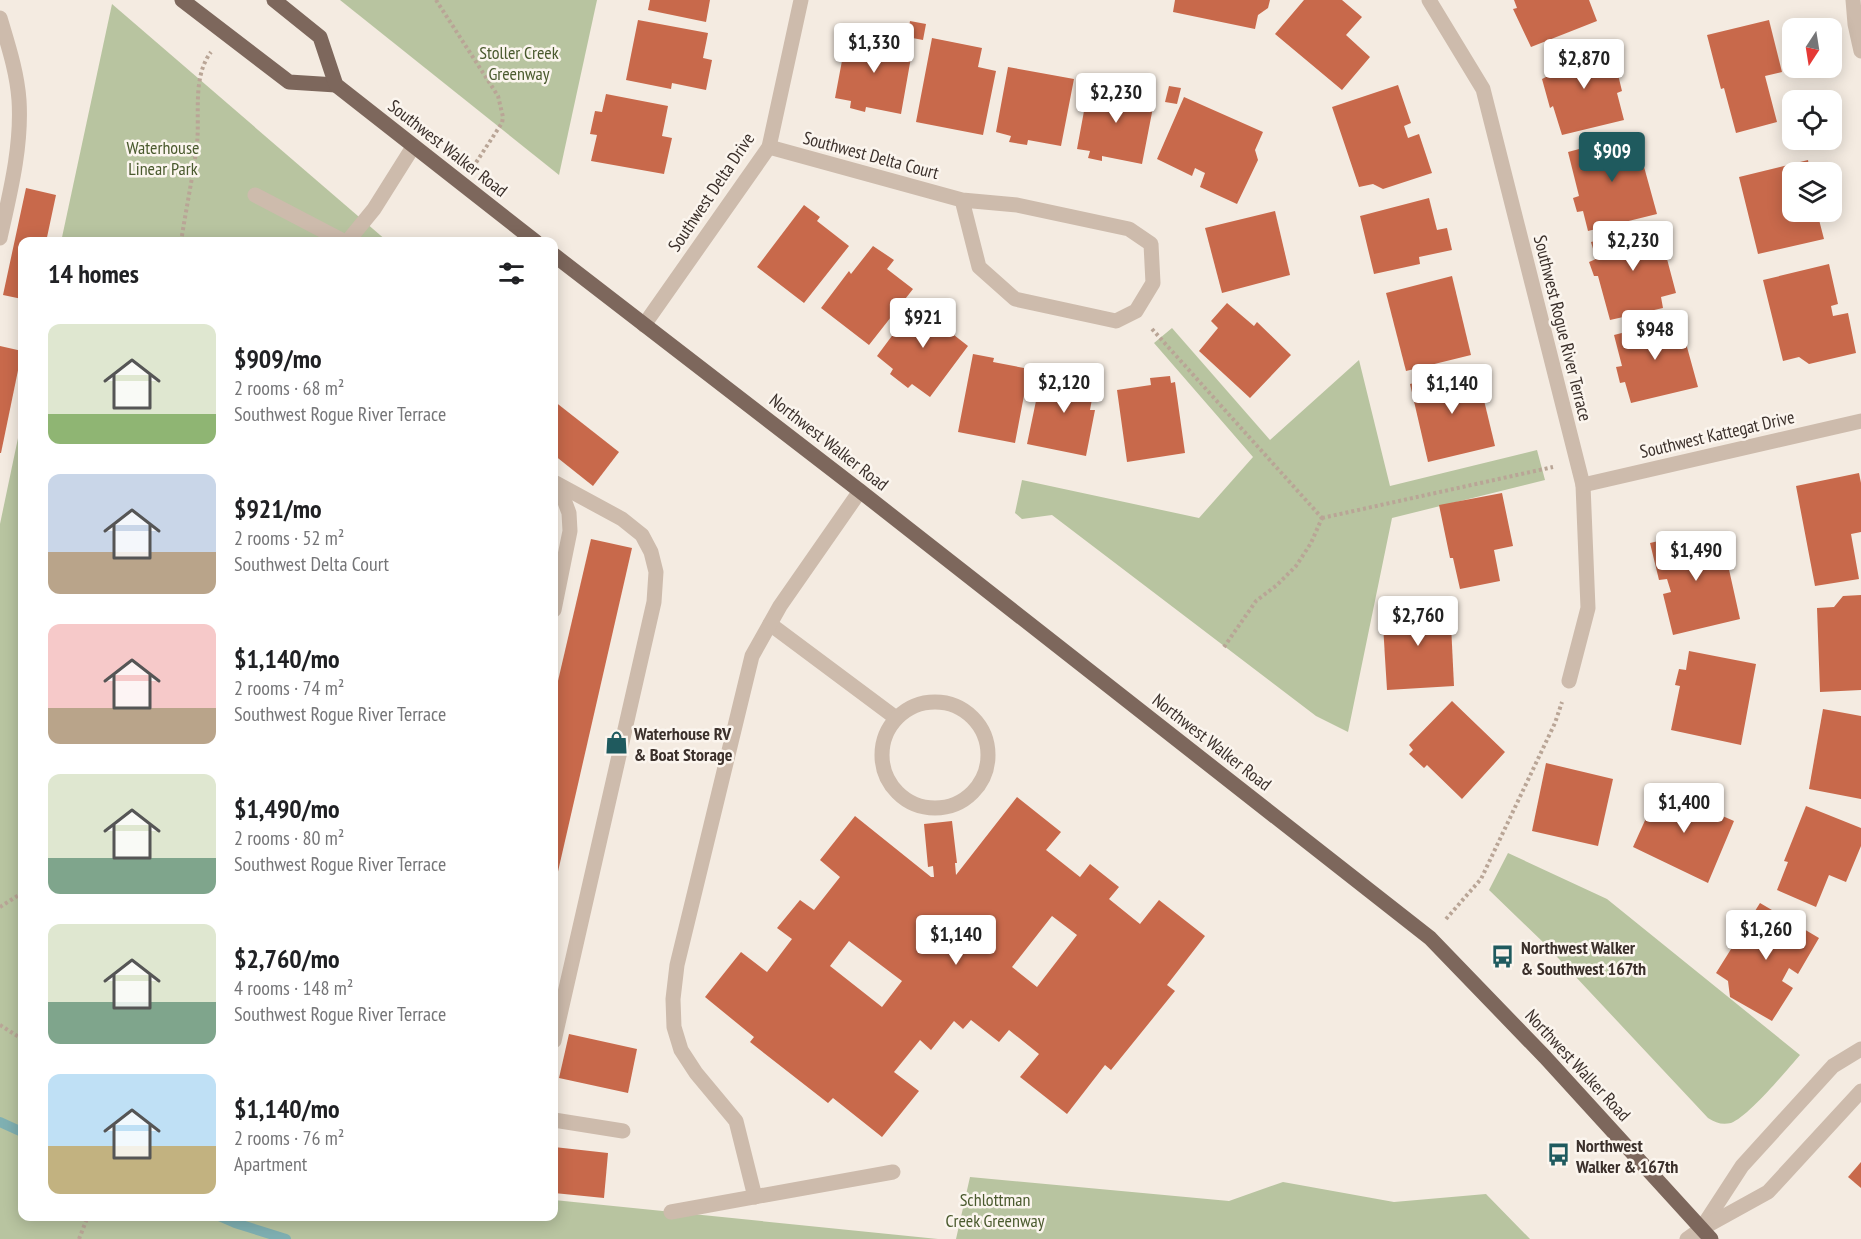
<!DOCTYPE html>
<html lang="en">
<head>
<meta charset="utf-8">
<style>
  :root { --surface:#fff; --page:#f2f2f2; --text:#202124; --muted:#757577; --accent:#1f5a5e }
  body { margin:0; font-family:"PT Sans Narrow",sans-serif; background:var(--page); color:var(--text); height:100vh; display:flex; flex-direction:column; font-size:22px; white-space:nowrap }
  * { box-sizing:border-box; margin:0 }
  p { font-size:20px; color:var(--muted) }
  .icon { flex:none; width:33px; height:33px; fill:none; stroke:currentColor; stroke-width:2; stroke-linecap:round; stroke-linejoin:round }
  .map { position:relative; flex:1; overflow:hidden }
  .drawer { position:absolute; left:18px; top:237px; width:540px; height:984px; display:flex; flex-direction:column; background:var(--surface); border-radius:12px; box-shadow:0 3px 15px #0003 }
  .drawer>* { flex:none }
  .needle { width:39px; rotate:192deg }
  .buttons { position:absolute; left:1782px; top:18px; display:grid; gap:12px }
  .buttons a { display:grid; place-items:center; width:60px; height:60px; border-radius:12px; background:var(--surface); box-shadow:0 3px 15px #0003; font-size:30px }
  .price { position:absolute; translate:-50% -51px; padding:0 14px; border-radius:6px; background:#fff; color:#222; font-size:20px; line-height:39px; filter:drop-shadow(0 2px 3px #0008) }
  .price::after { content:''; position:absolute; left:50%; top:36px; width:18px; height:14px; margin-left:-9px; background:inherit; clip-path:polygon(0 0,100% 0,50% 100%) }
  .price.selected { background:var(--accent); color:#fff }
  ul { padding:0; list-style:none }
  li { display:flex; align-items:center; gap:18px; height:150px; padding:0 30px }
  li span { display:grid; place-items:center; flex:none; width:168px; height:120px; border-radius:12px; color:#555 }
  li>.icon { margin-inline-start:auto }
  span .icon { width:72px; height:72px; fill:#fffc; stroke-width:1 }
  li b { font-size:26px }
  h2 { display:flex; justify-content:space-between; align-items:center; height:72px; padding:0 30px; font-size:26px }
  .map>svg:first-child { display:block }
  .green { fill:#b8c4a0 }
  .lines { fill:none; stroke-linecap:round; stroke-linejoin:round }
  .stream { stroke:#7fb0b2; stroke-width:10 }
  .building { fill:#c8694b; fill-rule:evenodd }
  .path { stroke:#b9a596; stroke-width:4; stroke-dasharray:3 3; stroke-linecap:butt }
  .minor { stroke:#cdbbac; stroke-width:15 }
  .major { stroke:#7d675c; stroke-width:15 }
  .labels { text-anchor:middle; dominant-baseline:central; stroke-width:5; stroke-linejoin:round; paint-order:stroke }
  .park-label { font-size:18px; fill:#4a5a2e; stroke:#fbf5ee }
  .street-label { font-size:18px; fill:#3b302b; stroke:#fbf5ee }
  .poi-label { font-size:18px; font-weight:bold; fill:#3b302b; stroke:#fbf5ee; text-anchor:start }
</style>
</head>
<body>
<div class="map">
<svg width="1861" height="1239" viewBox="0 0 1861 1239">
  <rect width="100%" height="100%" fill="#f4ebe1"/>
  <g class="green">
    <polygon points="340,0 597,0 559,175"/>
    <polygon points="112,4 387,241 61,242"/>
    <polygon points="1172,328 1270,440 1359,360 1390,486 1537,450 1545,480 1392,518 1348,732 1316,716 1052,515 1022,519 1015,513 1022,480 1199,518 1253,457 1154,343"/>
    <polygon points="22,419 22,1216 554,1216 554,1200 938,1239 0,1239 0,524"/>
    <path d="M1508,853L1607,899L1800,1055C1787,1070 1748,1117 1731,1123C1722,1125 1716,1123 1708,1118L1545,944L1489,890Z"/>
    <polygon points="970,1177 1229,1201 1283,1182 1394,1202 1486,1194 1530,1239 956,1239"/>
  </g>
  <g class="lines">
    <g class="stream">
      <polyline points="0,1122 22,1132"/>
      <polyline points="219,1216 235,1223 286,1239"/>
    </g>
  </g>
  <g class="building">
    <polygon points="650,0 710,0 706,22 648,10"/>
    <polygon points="1175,0 1270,0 1268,8 1258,15 1255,29 1173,12"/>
    <polygon points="1304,0 1342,0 1362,17 1346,35 1370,57 1342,90 1275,34"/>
    <polygon points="1514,0 1589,0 1597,21 1531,47 1513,9 1517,8"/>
    <polygon points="638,20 708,33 703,58 712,60 706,90 672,83 671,89 626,80"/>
    <polygon points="1769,20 1782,72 1765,76 1777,122 1736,133 1724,88 1721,89 1707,35"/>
    <polygon points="910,21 926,24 923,40 907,37"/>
    <polygon points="847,34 913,46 901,114 866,107 865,112 850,108 851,101 835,98"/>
    <polygon points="932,38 982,48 978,67 996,71 983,135 916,122"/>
    <polygon points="1611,46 1622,91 1617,93 1624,120 1562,135 1553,106 1550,108 1542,79 1548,76 1544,62"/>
    <polygon points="1008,67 1074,79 1061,146 1028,140 1027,145 1009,142 1011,136 996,132"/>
    <polygon points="1089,84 1155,97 1142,164 1102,156 1102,161 1088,158 1090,151 1077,149"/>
    <polygon points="1398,85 1411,123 1404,126 1408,138 1419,134 1432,173 1383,189 1373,184 1359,187 1332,107"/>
    <polygon points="1169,86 1181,88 1177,104 1165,102"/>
    <polygon points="606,94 668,106 662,136 672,138 664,174 591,161 597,135 590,134 595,111 602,112"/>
    <polygon points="1184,97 1263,132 1255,150 1258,160 1237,204 1200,187 1205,173 1195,168 1192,176 1157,159"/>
    <polygon points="1635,134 1657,214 1588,231 1583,211 1577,212 1573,198 1579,196 1568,152"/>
    <polygon points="1808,160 1810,172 1792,172 1792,212 1817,212 1824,239 1758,254 1739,177"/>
    <polygon points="26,188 56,195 46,242 22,242 22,299 3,295"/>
    <polygon points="1429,198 1437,230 1447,228 1452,250 1419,257 1420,264 1374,274 1360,216"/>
    <polygon points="804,205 820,217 817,221 849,246 804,303 757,267"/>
    <polygon points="1275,211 1290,275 1222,293 1205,228"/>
    <polygon points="1658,225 1676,293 1661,297 1663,308 1610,320 1598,276 1594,276 1589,262 1596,259 1591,242"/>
    <polygon points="873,246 894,260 887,269 913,289 869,345 821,308 849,271 851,274"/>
    <polygon points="1829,264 1838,304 1831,306 1833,316 1848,313 1856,353 1809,364 1799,357 1783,361 1763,280"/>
    <polygon points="1452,276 1471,355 1406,371 1386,293"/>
    <polygon points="920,298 950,320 945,328 968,346 930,397 912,384 908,388 890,374 893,369 877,356"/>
    <polygon points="1227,303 1254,326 1257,322 1291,355 1250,398 1199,351 1218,328 1211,321"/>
    <polygon points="1679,318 1698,387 1631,403 1625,382 1620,383 1616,367 1622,366 1614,335"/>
    <polygon points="0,346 22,351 1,453 0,453"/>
    <polygon points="973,354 994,358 993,362 1029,369 1015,443 958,432"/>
    <polygon points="1476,367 1495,446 1428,462 1410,384"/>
    <polygon points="1072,371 1096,377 1090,410 1095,410 1086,456 1027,444 1041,377 1070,382"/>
    <polygon points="1170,376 1171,383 1175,382 1185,453 1127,462 1117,390 1151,385 1150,378"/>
    <polygon points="554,401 619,452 593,486 554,455"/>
    <polygon points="1859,473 1861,483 1861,532 1851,534 1859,579 1815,586 1796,486"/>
    <polygon points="1502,493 1513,546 1494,550 1500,581 1460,589 1453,558 1450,558 1439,505"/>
    <polygon points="1696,532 1709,540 1722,538 1740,619 1673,635 1663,594 1671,592 1667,579 1659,580 1650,543"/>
    <polygon points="591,539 632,548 554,889 554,698"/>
    <polygon points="1861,595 1861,690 1820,692 1817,608 1834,607 1843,596"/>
    <polygon points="1450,604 1454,686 1387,690 1382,609"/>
    <polygon points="1689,651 1756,664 1741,745 1671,730 1680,686 1675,685 1679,669 1686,670"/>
    <polygon points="1452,701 1505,752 1462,799 1427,765 1424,768 1409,754 1413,750 1409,745"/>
    <polygon points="1823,709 1861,716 1861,799 1809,789"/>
    <polygon points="1546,763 1613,779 1598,846 1532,831"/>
    <polygon points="1661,785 1692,800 1693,797 1713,807 1711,811 1734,821 1708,883 1633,847"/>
    <path d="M1017,797L1061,832L1046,850L1080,877L1090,864L1119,887L1109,899L1140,924L1159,900L1205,936L1167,985L1175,991L1111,1070L1105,1065L1067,1114L1020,1077L1039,1054L1009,1030L999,1042L971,1020L963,1029L954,1021L931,1050L920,1040L894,1072L919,1091L882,1137L833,1098L828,1103L750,1042L754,1037L705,997L741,952L767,972L792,939L777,928L800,900L814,910L840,877L820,860L855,816L931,877H934L933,866L928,867L924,824L952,821L957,863H955L956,875ZM1052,916L1077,935L1037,987L1012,967ZM849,941L902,981L882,1007L830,966Z"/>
    <polygon points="1806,806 1861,828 1861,846 1846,882 1829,875 1816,907 1777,890 1788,862 1784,861"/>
    <polygon points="1760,903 1819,938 1798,974 1789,968 1782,981 1793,988 1772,1021 1730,997 1728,981 1716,973"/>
    <polygon points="569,1034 637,1049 628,1093 559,1078"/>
    <polygon points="554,1147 608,1153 604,1198 554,1193"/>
    <polygon points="1861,1162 1861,1188 1848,1177"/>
  </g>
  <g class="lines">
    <g class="path">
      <polyline points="436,0 498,96 503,117 502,123 475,164"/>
      <path d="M181,242C186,209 193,176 197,144C200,115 192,77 211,52"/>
      <polyline points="1152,329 1322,518"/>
      <polyline points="1322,518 1553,467"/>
      <polyline points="1224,647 1256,601 1277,585 1296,566 1311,543 1322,518"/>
      <polyline points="0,907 22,893"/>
      <polyline points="1446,919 1481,879 1555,723 1562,702"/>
      <polyline points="0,1025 22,1039"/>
      <polyline points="79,1239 88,1216"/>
    </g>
    <g class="minor">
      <polyline points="1429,0 1483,89 1583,485 1588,608 1569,681"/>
      <polyline points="1853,0 1855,24 1861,51"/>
      <path d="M0,18C8,45 17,72 19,100C22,146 10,193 0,238"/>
      <polyline points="769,147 962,200 1017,205 1129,229 1151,244 1153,283 1136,311 1116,321 1015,299 979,267 962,200"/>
      <polyline points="255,195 345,242"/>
      <polyline points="347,242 374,209 413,147"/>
      <polyline points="644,325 769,147 801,0"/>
      <polyline points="554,482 622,519 642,535 651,552 656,572 654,602 554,1041"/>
      <polyline points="1583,485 1861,421"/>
      <polyline points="554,610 570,531 569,513 559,486"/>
      <polyline points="770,624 896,718"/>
      <circle cx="935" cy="755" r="53"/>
      <polyline points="554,1120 623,1131"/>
      <polyline points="755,1197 736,1121 696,1073 681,1050 674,1027 673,999 677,965 752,656 780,606 860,491"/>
      <polyline points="671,1212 893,1172"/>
      <polyline points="1701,1229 1742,1166 1833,1066 1861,1049"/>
      <polyline points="1687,1239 1701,1229 1768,1192 1861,1091"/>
    </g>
    <g class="major">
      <polyline points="182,0 289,82 336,85"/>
      <polyline points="274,0 320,37 336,85 536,242"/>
      <polyline points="554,255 860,491 1430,938 1545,1057 1711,1239"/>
    </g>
  </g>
  <defs>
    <symbol id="shop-bare" viewBox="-9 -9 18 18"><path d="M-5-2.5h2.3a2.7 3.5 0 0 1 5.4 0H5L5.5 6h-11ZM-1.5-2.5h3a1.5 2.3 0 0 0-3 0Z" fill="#1f5a5e" stroke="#fbf5ee" stroke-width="2.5" paint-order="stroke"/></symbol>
    <symbol id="bus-bare" viewBox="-9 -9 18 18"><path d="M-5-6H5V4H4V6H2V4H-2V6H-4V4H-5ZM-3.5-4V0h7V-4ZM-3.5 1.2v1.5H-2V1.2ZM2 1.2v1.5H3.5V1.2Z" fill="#1f5a5e" stroke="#fbf5ee" stroke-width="2.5" paint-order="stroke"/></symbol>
  </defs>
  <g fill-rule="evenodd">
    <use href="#shop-bare" x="600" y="726" width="33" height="33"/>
    <use href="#bus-bare" x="1486" y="940" width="33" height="33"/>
    <use href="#bus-bare" x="1542" y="1138" width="33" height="33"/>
  </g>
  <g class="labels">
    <g class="park-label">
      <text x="519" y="52">Stoller Creek<tspan x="519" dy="21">Greenway</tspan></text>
      <text x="163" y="147">Waterhouse<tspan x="163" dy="21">Linear Park</tspan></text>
      <text x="995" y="1199">Schlottman<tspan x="995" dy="21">Creek Greenway</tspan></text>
    </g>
    <g class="street-label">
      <text transform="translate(448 148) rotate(38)">Southwest Walker Road</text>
      <text transform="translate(871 155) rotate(15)">Southwest Delta Court</text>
      <text transform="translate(711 192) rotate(-56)">Southwest Delta Drive</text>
      <text transform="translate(1563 328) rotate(76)">Southwest Rogue River Terrace</text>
      <text transform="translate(1717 434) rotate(-13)">Southwest Kattegat Drive</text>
      <text transform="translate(829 442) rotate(38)">Northwest Walker Road</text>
      <text transform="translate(1212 742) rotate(38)">Northwest Walker Road</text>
      <text transform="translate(1578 1065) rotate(47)">Northwest Walker Road</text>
    </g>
    <g class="poi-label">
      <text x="634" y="733">Waterhouse RV<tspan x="634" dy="21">&amp; Boat Storage</tspan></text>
      <text x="1521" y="947">Northwest Walker<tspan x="1521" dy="21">&amp; Southwest 167th</tspan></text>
      <text x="1576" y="1145">Northwest<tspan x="1576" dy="21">Walker &amp; 167th</tspan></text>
    </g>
  </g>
</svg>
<div class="buttons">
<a><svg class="needle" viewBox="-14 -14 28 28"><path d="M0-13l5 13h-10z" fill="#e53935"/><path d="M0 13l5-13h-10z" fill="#757577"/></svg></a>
<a><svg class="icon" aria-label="locate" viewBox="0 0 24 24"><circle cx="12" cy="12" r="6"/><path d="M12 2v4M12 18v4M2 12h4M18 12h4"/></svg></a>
<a><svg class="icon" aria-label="layers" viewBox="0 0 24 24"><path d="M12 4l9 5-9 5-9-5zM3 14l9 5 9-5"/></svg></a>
</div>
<b class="price" style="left:874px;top:74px">$1,330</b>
<b class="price" style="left:1584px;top:90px">$2,870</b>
<b class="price" style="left:1116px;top:124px">$2,230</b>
<b class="price selected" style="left:1612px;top:183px">$909</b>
<b class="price" style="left:1633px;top:272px">$2,230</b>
<b class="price" style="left:923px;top:349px">$921</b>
<b class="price" style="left:1655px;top:361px">$948</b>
<b class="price" style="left:1064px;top:414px">$2,120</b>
<b class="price" style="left:1452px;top:415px">$1,140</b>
<b class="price" style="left:1696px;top:582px">$1,490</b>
<b class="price" style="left:1418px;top:647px">$2,760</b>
<b class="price" style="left:1684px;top:834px">$1,400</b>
<b class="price" style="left:1766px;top:961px">$1,260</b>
<b class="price" style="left:956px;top:966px">$1,140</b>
<section class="drawer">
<h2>14 homes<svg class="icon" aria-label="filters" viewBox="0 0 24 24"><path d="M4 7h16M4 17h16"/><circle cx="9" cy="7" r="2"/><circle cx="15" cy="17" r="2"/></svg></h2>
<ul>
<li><span style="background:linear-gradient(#dfe7d0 75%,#8fb573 0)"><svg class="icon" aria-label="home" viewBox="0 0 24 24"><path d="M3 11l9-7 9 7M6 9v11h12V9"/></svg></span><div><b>$909/mo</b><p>2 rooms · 68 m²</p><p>Southwest Rogue River Terrace</p></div></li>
<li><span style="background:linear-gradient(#c9d6e8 65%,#b9a48a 0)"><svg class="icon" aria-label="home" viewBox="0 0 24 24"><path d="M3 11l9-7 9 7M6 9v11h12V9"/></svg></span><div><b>$921/mo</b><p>2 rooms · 52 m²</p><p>Southwest Delta Court</p></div></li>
<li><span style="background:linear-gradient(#f6c9c9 70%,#b9a48a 0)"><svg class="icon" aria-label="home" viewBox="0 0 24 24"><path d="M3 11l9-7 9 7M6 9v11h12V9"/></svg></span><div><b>$1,140/mo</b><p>2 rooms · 74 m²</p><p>Southwest Rogue River Terrace</p></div></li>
<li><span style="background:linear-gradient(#dfe7d0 70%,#7fa58c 0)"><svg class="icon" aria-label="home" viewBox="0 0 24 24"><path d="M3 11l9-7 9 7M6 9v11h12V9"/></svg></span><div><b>$1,490/mo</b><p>2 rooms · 80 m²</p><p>Southwest Rogue River Terrace</p></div></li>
<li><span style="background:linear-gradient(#dfe7d0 65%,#7fa58c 0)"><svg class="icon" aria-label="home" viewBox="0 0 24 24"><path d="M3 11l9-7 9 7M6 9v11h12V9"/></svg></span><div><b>$2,760/mo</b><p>4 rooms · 148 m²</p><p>Southwest Rogue River Terrace</p></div></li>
<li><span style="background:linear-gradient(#bfe0f5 60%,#c2b280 0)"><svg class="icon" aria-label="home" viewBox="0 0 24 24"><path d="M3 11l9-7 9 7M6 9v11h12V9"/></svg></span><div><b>$1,140/mo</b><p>2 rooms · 76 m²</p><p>Apartment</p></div></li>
</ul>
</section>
</div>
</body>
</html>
